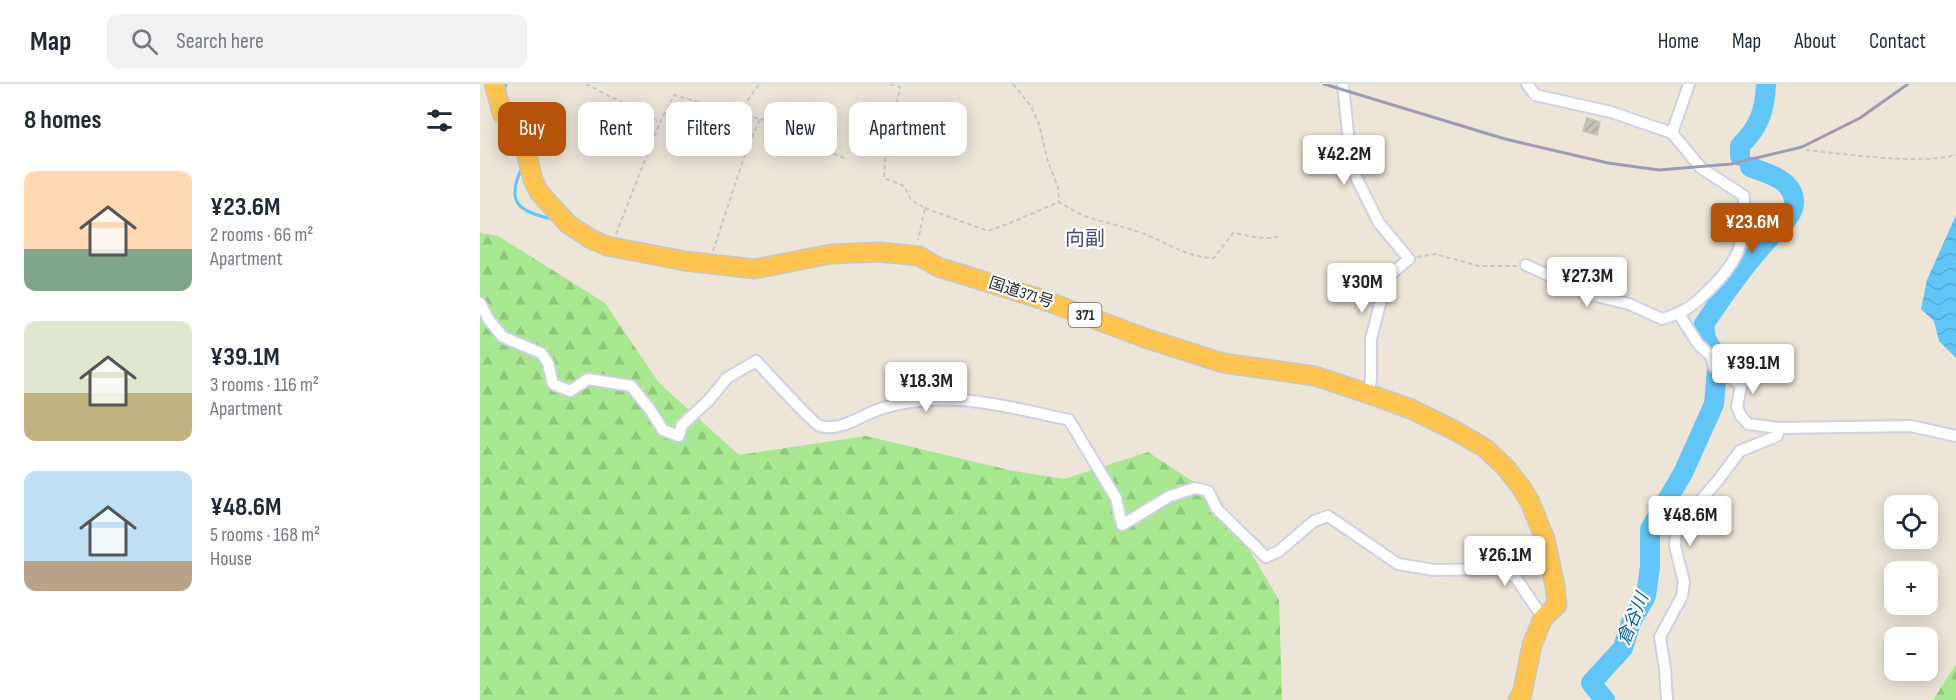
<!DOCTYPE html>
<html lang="en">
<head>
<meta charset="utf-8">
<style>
  :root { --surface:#fff; --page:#f2f2f3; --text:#1f2937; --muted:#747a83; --line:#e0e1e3; --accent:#b45309 }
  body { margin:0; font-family:"Sofia Sans Condensed","Noto Sans JP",sans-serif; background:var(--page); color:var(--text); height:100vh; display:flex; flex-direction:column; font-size:22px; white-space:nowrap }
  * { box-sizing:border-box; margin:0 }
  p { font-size:20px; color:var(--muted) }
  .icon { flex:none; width:33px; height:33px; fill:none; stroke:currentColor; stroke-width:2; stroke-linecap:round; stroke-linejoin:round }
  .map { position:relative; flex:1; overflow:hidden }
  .details { display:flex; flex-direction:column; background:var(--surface); width:480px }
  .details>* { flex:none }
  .guide { position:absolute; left:18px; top:18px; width:570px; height:54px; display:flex; gap:12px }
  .controls { position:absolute; left:1404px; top:411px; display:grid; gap:12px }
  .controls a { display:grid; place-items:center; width:54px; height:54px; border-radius:12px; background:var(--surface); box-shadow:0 3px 15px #0003; font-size:30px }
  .price { position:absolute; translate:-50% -51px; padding:0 14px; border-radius:6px; background:#fff; color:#222; font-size:20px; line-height:39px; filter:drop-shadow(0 2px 3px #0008) }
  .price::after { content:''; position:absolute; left:50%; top:36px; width:18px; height:14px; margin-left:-9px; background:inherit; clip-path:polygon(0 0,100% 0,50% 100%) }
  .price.current { background:var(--accent); color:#fff }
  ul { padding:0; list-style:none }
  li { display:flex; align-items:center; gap:18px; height:150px; padding:0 24px }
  li span { display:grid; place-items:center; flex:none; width:168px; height:120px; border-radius:12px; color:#555 }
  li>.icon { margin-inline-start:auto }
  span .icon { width:72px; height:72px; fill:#fffc; stroke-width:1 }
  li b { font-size:26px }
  h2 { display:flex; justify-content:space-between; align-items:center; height:72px; padding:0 24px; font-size:26px }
  .tag { padding:0 21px; border-radius:12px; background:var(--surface); box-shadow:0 3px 15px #0003; font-size:21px; line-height:54px }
  .tag.current { background:var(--accent); color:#fff }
  header { display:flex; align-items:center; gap:36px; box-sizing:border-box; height:84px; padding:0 30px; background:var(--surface); border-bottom:2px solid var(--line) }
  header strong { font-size:28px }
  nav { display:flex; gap:33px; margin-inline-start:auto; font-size:21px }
  .search { width:420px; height:54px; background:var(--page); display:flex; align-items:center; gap:15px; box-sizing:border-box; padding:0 21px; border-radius:12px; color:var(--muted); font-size:22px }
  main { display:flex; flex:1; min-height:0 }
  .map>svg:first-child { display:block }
  .forest { fill:url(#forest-firs) }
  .water { fill:url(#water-waves) }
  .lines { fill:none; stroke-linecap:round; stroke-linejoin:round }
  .stream { stroke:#62c5f8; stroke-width:3 }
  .river { stroke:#62c5f8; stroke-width:20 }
  .building { fill:url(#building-hatch); stroke:#c7c1b2; stroke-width:1.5 }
  .minor-casing { stroke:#ced0e3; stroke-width:14 }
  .trunk-casing { stroke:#c7c7c7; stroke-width:21 }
  .path { stroke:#c7c7c7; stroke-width:2; stroke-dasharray:4.5 3; stroke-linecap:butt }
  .minor { stroke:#fff; stroke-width:10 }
  .trunk { stroke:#fec450; stroke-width:18 }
  .rail { stroke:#9b9db5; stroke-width:3 }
  .labels { text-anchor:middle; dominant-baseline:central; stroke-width:4.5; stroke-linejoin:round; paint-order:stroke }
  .shield { fill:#fff; stroke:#686868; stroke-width:1.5 }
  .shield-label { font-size:15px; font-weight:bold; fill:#282828 }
  .street-label { font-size:16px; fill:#282828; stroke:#fff }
  .water-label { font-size:18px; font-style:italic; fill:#035fa2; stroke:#fff }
  .quarter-label { font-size:20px; fill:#454b7c; stroke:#fff }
</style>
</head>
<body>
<header>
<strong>Map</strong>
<div class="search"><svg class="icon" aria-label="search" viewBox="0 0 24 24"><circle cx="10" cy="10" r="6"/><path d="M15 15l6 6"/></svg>Search here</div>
<nav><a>Home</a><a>Map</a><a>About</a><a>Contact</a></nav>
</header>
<main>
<section class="details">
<h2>8 homes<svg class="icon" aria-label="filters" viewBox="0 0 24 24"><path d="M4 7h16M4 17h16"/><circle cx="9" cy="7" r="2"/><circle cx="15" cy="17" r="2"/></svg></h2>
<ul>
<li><span style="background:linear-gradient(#ffd9b3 65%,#7fa58c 0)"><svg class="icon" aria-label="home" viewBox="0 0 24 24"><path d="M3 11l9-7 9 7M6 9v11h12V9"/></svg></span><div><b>¥23.6M</b><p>2 rooms · 66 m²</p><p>Apartment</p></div></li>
<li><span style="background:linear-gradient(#dfe7d0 60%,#c2b280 0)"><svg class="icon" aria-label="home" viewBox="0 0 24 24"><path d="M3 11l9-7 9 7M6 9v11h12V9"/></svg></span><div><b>¥39.1M</b><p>3 rooms · 116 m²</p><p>Apartment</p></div></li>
<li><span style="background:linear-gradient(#bfe0f5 75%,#b9a48a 0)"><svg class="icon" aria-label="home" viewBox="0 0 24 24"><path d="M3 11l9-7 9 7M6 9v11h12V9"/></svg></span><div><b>¥48.6M</b><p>5 rooms · 168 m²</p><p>House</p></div></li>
</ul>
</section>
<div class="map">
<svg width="1476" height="616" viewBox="0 0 1476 616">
  <defs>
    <pattern id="forest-firs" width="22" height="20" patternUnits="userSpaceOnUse" patternTransform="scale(1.5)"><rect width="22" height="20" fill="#a7e890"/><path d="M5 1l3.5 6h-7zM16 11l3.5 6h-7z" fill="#90c77c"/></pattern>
    <pattern id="water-waves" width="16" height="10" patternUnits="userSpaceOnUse" patternTransform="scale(1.5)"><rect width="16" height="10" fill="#62c5f8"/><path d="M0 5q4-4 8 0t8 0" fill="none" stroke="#55a9d5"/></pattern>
    <pattern id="building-hatch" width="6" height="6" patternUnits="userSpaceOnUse" patternTransform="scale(1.5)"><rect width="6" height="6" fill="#c7c2b8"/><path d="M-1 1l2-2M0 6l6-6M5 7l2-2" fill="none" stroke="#aba79e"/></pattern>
  </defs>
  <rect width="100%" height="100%" fill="#ece5d8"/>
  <g class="forest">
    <polygon points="0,149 18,152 125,219 179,299 259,371 386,352 529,386 584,395 668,368 739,415 799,516 802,616 0,616"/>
    <polygon points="1476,580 1476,616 1453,616"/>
  </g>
  <polygon class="water" points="1476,131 1476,274 1459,257 1454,237 1441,225 1447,196"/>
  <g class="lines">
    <g class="stream">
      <polyline points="24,9 26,0"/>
      <polyline points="29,26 49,32 55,36 57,44 51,56"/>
      <path d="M42,84C25,119 39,128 73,135"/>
    </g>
    <g class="river">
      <path d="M1260,72V62C1279,43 1285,27 1286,0"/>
      <path d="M1125,616L1111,599L1143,564L1151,538L1166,512L1170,483V445L1203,389L1234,320L1238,274L1226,255L1224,240C1246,208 1268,176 1295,148C1303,139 1314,131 1314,118C1314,96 1287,89 1270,83"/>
    </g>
  </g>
  <polygon class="building" points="1107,34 1120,38 1117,51 1103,47"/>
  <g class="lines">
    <defs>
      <g id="minor">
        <polyline points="863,0 868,49 877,95 899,139 929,175 911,190 900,220 891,255 891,292 889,310"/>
        <polyline points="1192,49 1209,0"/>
        <path d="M1046,181L1112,211L1149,220L1182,235C1202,229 1210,224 1225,210C1260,177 1266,159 1264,112L1221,84L1192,49L1131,28L1055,11L1047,0"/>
        <path d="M0,219L9,236L23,253L61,269L68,279L73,300L90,307L108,295L151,302L169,324L183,346L199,352L202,341L229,316L247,294L276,277C286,287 332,339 340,342C360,348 382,331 400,325C467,304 524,322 589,336L636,414L642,441L690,412L715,404L728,407L737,425L786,473L799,467L834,437L848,432L918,480L954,486L1024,485L1036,494L1063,534"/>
        <polyline points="1199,230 1218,260 1231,272 1234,283 1261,301 1257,323 1261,332 1268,340 1299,344 1431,342 1476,352"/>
        <polyline points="1187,616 1185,585 1180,553 1202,512 1204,498 1195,462 1196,445 1239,395 1260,367 1297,352 1299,344"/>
      </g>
      <polyline id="trunk" points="14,0 22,29 34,43 44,60 53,96 59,108 88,140 111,155 127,162 205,177 275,185 351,170 400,168 439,172 458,183 561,215 665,254 743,279 835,292 889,310 931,325 972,345 1005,364 1026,384 1041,403 1050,418 1065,455 1075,502 1077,521 1063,534 1052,561 1042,610 1038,616"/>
    </defs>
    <use href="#minor" class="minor-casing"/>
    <use href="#trunk" class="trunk-casing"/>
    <g class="path">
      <polyline points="106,0 180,38 194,11 239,24 228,57"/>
      <polyline points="410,0 420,3 405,76 404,94 424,102 431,116 445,124 438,156"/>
      <polyline points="533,0 551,22 559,40 568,78 578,103 579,118"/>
      <polyline points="259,29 279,0"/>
      <polyline points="280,35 296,38 320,50"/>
      <polyline points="328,54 348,68 367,75"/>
      <path d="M1326,66C1367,70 1438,81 1476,71"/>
      <path d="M445,124L508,147L530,139L579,118C588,123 598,130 608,133C628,140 648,143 667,151C691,161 707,173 734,174L753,149C768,151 787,158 801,151"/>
      <polyline points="136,150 180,38"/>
      <polyline points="233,167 266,67 280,35 239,24"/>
      <polyline points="937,173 955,170 999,182 1037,182"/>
    </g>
    <use href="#minor" class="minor"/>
    <use href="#trunk" class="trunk"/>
    <polyline class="rail" points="844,0 1025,55 1128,79 1179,86 1251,80 1322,63 1380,34 1428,0"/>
  </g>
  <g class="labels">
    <rect class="shield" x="588.5" y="219" width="33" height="24" rx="4.5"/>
    <g class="shield-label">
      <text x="605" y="231">371</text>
    </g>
    <g class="street-label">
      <text transform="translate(541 209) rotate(18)">国道371号</text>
    </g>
    <g class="water-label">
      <text transform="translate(1153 535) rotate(-68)">倉谷川</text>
    </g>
    <g class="quarter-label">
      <text x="605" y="155">向副</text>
    </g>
  </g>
</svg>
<div class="controls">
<a><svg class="icon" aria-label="locate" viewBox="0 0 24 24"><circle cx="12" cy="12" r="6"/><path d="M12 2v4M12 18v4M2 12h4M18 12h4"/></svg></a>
<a>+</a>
<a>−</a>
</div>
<b class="price" style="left:864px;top:102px">¥42.2M</b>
<b class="price current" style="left:1272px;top:170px">¥23.6M</b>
<b class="price" style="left:1107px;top:224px">¥27.3M</b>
<b class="price" style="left:882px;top:230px">¥30M</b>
<b class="price" style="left:1273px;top:311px">¥39.1M</b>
<b class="price" style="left:446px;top:329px">¥18.3M</b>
<b class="price" style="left:1210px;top:463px">¥48.6M</b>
<b class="price" style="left:1025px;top:503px">¥26.1M</b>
<div class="guide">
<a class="tag current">Buy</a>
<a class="tag">Rent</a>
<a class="tag">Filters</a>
<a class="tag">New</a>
<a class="tag">Apartment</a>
</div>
</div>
</main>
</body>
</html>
